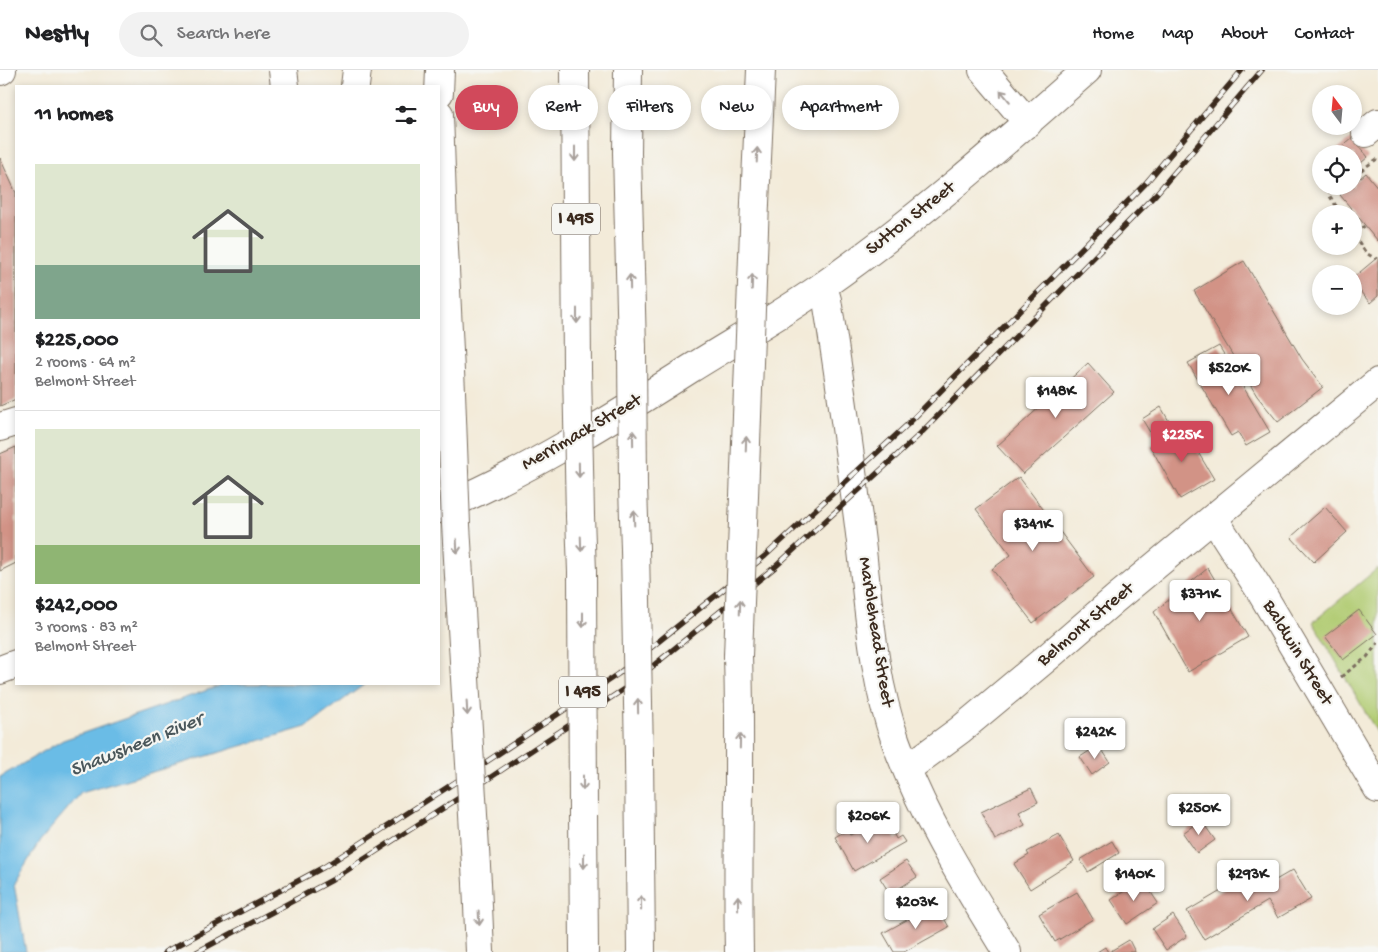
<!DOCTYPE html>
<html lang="en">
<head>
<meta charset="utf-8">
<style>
  :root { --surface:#fff; --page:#f2f2f2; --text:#202124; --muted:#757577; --line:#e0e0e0; --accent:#d1495b }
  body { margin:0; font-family:"Gochi Hand",sans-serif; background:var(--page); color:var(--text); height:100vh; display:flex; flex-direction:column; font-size:19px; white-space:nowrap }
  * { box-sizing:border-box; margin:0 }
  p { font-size:16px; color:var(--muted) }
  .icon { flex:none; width:28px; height:28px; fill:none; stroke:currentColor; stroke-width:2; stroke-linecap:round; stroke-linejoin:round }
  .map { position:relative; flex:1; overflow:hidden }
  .side { position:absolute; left:15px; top:15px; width:425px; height:600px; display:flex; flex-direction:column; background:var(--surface); border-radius:0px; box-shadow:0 2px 8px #0003 }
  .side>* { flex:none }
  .hud { position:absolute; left:455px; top:15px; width:475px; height:45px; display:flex; gap:10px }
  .needle { width:32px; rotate:344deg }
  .controls { position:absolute; left:1312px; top:15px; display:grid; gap:10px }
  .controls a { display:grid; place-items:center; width:50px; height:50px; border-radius:50%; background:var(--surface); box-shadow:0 2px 8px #0003; font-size:25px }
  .price { position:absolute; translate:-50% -42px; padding:0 11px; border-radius:5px; background:#fff; color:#222; font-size:16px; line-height:32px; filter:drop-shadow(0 1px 2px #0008) }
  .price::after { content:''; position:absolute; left:50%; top:30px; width:15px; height:11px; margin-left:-8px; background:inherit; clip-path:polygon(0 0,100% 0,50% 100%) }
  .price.current { background:var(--accent); color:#fff }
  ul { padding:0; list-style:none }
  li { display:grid; align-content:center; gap:10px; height:265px; padding:0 20px }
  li+li { border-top:1px solid var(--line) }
  li span { display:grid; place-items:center; height:155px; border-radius:0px; color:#555 }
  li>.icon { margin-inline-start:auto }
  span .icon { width:90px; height:90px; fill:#fffc; stroke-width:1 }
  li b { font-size:21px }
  h2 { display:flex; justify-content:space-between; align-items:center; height:60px; padding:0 20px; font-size:21px }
  .tag { padding:0 18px; border-radius:22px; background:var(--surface); box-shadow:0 2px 8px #0003; font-size:18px; line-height:45px }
  .tag.current { background:var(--accent); color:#fff }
  header { display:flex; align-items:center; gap:30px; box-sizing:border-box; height:70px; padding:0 25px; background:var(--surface); border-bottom:1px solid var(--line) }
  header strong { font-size:24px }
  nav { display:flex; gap:28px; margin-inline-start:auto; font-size:18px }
  .search { width:350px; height:45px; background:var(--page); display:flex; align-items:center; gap:12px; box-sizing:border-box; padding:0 18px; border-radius:28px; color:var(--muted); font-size:19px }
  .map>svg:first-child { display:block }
  .green { fill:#b0cb71; stroke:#767a48 }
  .water { fill:#6abce6; stroke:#527382 }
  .building { fill:#d29386 }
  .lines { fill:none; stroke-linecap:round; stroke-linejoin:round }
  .minor-casing { stroke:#7b6e5f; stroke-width:30 }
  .major-casing { stroke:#7b6e5f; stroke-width:30 }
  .highway-casing { stroke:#7b6e5f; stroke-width:30 }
  .path { stroke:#7b6e5f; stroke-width:3; stroke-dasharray:4 4; stroke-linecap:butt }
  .minor { stroke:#fff; stroke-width:28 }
  .major { stroke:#fff; stroke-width:28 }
  .highway { stroke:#fff; stroke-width:28 }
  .rail-casing { stroke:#3b2a1e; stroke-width:5.5 }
  .rail { stroke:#f6f6f2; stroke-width:4; stroke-dasharray:11; stroke-linecap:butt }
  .highway-bridge-casing { stroke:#7b6e5f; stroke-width:30; stroke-linecap:butt }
  .highway-bridge { stroke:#fff; stroke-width:28 }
  .oneway { stroke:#a79f9a }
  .labels { text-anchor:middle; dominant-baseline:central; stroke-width:4.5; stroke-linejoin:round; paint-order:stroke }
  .shield { fill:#f6f6f2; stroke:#73675e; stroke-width:1 }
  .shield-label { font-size:18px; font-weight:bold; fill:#3b2a1e }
  .street-label { font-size:19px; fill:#3b2a1e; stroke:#f6f6f2 }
  .water-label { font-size:20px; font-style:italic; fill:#49565a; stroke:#f6f6f2 }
</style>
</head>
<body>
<header>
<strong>Nestly</strong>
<div class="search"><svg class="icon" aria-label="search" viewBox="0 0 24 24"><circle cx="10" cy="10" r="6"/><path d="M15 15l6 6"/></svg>Search here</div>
<nav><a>Home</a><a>Map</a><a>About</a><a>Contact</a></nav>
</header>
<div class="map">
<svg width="1378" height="882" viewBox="0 0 1378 882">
  <rect width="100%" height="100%" fill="#f6f6f2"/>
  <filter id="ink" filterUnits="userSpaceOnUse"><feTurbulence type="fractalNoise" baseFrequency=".02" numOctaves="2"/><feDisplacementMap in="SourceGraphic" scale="10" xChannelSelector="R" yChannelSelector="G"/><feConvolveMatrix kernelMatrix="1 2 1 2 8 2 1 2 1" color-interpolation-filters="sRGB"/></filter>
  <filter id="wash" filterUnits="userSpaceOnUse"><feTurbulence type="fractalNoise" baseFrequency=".0096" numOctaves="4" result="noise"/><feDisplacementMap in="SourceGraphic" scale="20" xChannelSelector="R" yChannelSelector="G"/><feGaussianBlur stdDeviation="1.12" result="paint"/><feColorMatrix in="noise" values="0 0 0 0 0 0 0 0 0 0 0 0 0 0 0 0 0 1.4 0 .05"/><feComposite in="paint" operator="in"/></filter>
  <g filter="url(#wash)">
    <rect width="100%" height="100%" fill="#f3ebd9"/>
    <polygon class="green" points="1378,498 1378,664 1313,552"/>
    <polygon class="water" points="225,614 365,614 306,657 81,723 40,771 14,814 26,882 0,882 0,707 63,670"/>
    <g id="blocks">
      <g class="building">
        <polygon points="1352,68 1368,87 1354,99 1354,84 1337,84 1335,82"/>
        <polygon points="0,88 16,123 16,329 0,336"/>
        <polygon points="1366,103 1378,118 1378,171 1340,125 1350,116 1354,116 1354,113"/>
        <polygon points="1378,187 1378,226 1370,233 1354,214 1354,207"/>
        <polygon points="1244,191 1302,289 1323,317 1278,352 1257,326 1194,221"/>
        <polygon points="1219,276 1270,362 1246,376 1238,362 1231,366 1188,293"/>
        <polygon points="1088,293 1114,322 1023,404 997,376"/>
        <polygon points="1161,337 1170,353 1151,364 1142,349"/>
        <polygon points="1183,357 1214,409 1180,429 1150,376"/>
        <polygon points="16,377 16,493 0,501 0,384"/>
        <polygon points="1019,407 1094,507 1033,553 992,499 1011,485 976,439"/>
        <polygon points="1325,437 1347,462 1314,492 1291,467"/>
        <polygon points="1208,498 1248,567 1188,602 1154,542"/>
        <polygon points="1359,540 1377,564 1343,590 1325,566"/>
        <polygon points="1099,675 1110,692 1092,705 1080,687"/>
        <polygon points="1031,718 1038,732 1019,742 1025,755 995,770 981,742"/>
        <polygon points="887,750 896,769 901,766 905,772 854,801 835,767 847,760 850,765 873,753 874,756"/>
        <polygon points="1201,750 1215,770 1197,783 1183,763"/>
        <polygon points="1059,765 1074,791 1030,819 1014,794 1029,785 1027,782"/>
        <polygon points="1112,771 1119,783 1088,802 1080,790"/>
        <polygon points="906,791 917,807 890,824 880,808"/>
        <polygon points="1293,800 1311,829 1278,848 1268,831 1204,869 1187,841 1253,802 1262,818"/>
        <polygon points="1142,809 1158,833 1127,854 1111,830"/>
        <polygon points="1077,822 1093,849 1055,872 1039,844"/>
        <polygon points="936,834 949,857 904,882 894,882 883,863"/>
        <polygon points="1173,845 1187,866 1166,880 1152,859"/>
        <polygon points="1129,870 1135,882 1109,882"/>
        <polygon points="1105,877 1108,882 1097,882"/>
      </g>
    </g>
  </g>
  <g filter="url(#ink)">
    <use href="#blocks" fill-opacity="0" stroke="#7b6e5f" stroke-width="1"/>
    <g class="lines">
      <defs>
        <g id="minor">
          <polyline points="283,0 285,16"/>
          <polyline points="0,1 2,0"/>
          <polyline points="1366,63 1378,53"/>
          <path d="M823,216L827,230C840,311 851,391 861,472C869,539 873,609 896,672C923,747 966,815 1007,882"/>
          <polyline points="0,357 16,352"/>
          <polyline points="1214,449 1261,522 1378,719"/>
          <polyline points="907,699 960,660 1049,586 1115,529 1378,312"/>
        </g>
        <polyline id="major" points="0,600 16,594"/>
        <g id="highway">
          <polyline points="575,0 577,299"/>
          <polyline points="628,0 627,83 632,278"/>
          <polyline points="983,0 1028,53"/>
          <polyline points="355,16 357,0"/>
          <polyline points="439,23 440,0"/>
          <polyline points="439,44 443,158 451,322"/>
          <polyline points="755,133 761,0"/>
          <polyline points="633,417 635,479"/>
          <path d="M439,439C527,402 610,350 690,299C735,271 781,245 824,215C917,150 1002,75 1087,0"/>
          <polyline points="580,446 582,502"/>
          <path d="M738,586C741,684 737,783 739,882"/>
          <polyline points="639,685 641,882"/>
          <polyline points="583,742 584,882"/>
          <polyline points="477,813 480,882"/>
        </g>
      </defs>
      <use href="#minor" class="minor-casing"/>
      <use href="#major" class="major-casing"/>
      <use href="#highway" class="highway-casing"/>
      <g class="path">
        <polyline points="1354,105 1377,89"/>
        <polyline points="1338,116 1328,123 1341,144"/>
        <polyline points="1354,162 1365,156"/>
        <polyline points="1354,165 1366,183 1376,189"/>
        <polyline points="1341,607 1367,587 1378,573"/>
      </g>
      <use href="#minor" class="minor"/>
      <use href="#major" class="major"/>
      <use href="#highway" class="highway"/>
      <defs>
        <g id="rail">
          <polyline points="165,882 324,797 471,702 618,604 765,486 907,355 1145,114 1242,0"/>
          <polyline points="197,882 332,810 479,715 627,617 775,497 918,366 1156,124 1262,0"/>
        </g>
      </defs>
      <use href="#rail" class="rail-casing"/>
      <use href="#rail" class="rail"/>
      <defs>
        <g id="highway-bridge">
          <polyline points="632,278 633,417"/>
          <polyline points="577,299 580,446"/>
          <polyline points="451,322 456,455 477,813"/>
          <polyline points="635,479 639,685"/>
          <polyline points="582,502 583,742"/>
          <polyline points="738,586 755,133"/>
        </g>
      </defs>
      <use href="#highway-bridge" class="highway-bridge-casing"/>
      <use href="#highway-bridge" class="highway-bridge"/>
    </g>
    <defs><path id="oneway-shaft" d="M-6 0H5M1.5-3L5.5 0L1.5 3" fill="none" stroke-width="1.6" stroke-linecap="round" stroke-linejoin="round" transform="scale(1.25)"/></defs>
    <g class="oneway">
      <use href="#oneway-shaft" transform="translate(1005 26) rotate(-130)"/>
      <use href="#oneway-shaft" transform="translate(575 84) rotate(90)"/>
      <use href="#oneway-shaft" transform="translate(757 85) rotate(-88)"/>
      <use href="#oneway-shaft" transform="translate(630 212) rotate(-91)"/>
      <use href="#oneway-shaft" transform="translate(752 212) rotate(-88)"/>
      <use href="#oneway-shaft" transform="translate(577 246) rotate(90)"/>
      <use href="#oneway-shaft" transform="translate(633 368) rotate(-91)"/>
      <use href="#oneway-shaft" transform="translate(746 374) rotate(-88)"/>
      <use href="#oneway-shaft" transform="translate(579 400) rotate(89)"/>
      <use href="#oneway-shaft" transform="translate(634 448) rotate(-92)"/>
      <use href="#oneway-shaft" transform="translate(581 474) rotate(88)"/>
      <use href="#oneway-shaft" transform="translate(457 476) rotate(87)"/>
      <use href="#oneway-shaft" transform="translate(740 537) rotate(-88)"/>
      <use href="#oneway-shaft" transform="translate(583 550) rotate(90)"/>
      <use href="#oneway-shaft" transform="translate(638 636) rotate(-91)"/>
      <use href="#oneway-shaft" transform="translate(467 638) rotate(87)"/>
      <use href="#oneway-shaft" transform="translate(740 671) rotate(-89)"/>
      <use href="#oneway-shaft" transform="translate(583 713) rotate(90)"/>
      <use href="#oneway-shaft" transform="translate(584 791) rotate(90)"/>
      <use href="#oneway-shaft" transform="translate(641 833) rotate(-91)"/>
      <use href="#oneway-shaft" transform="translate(738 833) rotate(-91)"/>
      <use href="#oneway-shaft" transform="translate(479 848) rotate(87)"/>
    </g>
  </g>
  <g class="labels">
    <g class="shield">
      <rect x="552" y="133.5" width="48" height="31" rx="4"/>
      <rect x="559" y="606.5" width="48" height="31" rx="4"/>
    </g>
    <g class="shield-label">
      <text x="576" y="149">I 495</text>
      <text x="583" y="622">I 495</text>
    </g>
    <g class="street-label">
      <text transform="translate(911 149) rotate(-38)">Sutton Street</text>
      <text transform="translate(582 363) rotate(-30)">Merrimack Street</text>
      <text transform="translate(1086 555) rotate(-40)">Belmont Street</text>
      <text transform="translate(875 562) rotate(81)">Marblehead Street</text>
      <text transform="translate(1297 583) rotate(59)">Baldwin Street</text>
    </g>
    <g class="water-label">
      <text transform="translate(137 676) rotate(-22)">Shawsheen River</text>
    </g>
  </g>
</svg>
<div class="controls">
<a><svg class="needle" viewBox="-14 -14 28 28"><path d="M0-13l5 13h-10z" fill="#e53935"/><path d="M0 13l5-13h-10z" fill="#757577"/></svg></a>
<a><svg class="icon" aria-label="locate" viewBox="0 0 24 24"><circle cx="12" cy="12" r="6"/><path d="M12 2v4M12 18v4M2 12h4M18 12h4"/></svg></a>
<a>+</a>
<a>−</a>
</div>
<b class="price" style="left:1229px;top:326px">$520K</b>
<b class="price" style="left:1056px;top:349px">$148K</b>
<b class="price current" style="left:1182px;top:393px">$225K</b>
<b class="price" style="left:1033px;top:482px">$341K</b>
<b class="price" style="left:1200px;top:552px">$371K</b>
<b class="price" style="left:1095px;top:690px">$242K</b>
<b class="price" style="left:1199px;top:766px">$250K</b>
<b class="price" style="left:868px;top:774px">$206K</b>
<b class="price" style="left:1134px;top:832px">$140K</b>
<b class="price" style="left:1248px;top:832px">$293K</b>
<b class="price" style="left:916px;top:860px">$203K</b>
<div class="hud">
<a class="tag current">Buy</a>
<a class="tag">Rent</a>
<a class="tag">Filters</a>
<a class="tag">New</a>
<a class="tag">Apartment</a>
</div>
<section class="side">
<h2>11 homes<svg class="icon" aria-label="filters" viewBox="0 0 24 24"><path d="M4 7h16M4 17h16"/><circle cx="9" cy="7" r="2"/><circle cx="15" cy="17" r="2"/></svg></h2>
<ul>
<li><span style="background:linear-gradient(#dfe7d0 65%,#7fa58c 0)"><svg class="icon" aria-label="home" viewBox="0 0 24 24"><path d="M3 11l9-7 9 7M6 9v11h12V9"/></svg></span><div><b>$225,000</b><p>2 rooms · 64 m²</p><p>Belmont Street</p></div></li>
<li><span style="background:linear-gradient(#dfe7d0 75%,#8fb573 0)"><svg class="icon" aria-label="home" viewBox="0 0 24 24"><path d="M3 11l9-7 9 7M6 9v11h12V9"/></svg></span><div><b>$242,000</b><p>3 rooms · 83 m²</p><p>Belmont Street</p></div></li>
</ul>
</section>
</div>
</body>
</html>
